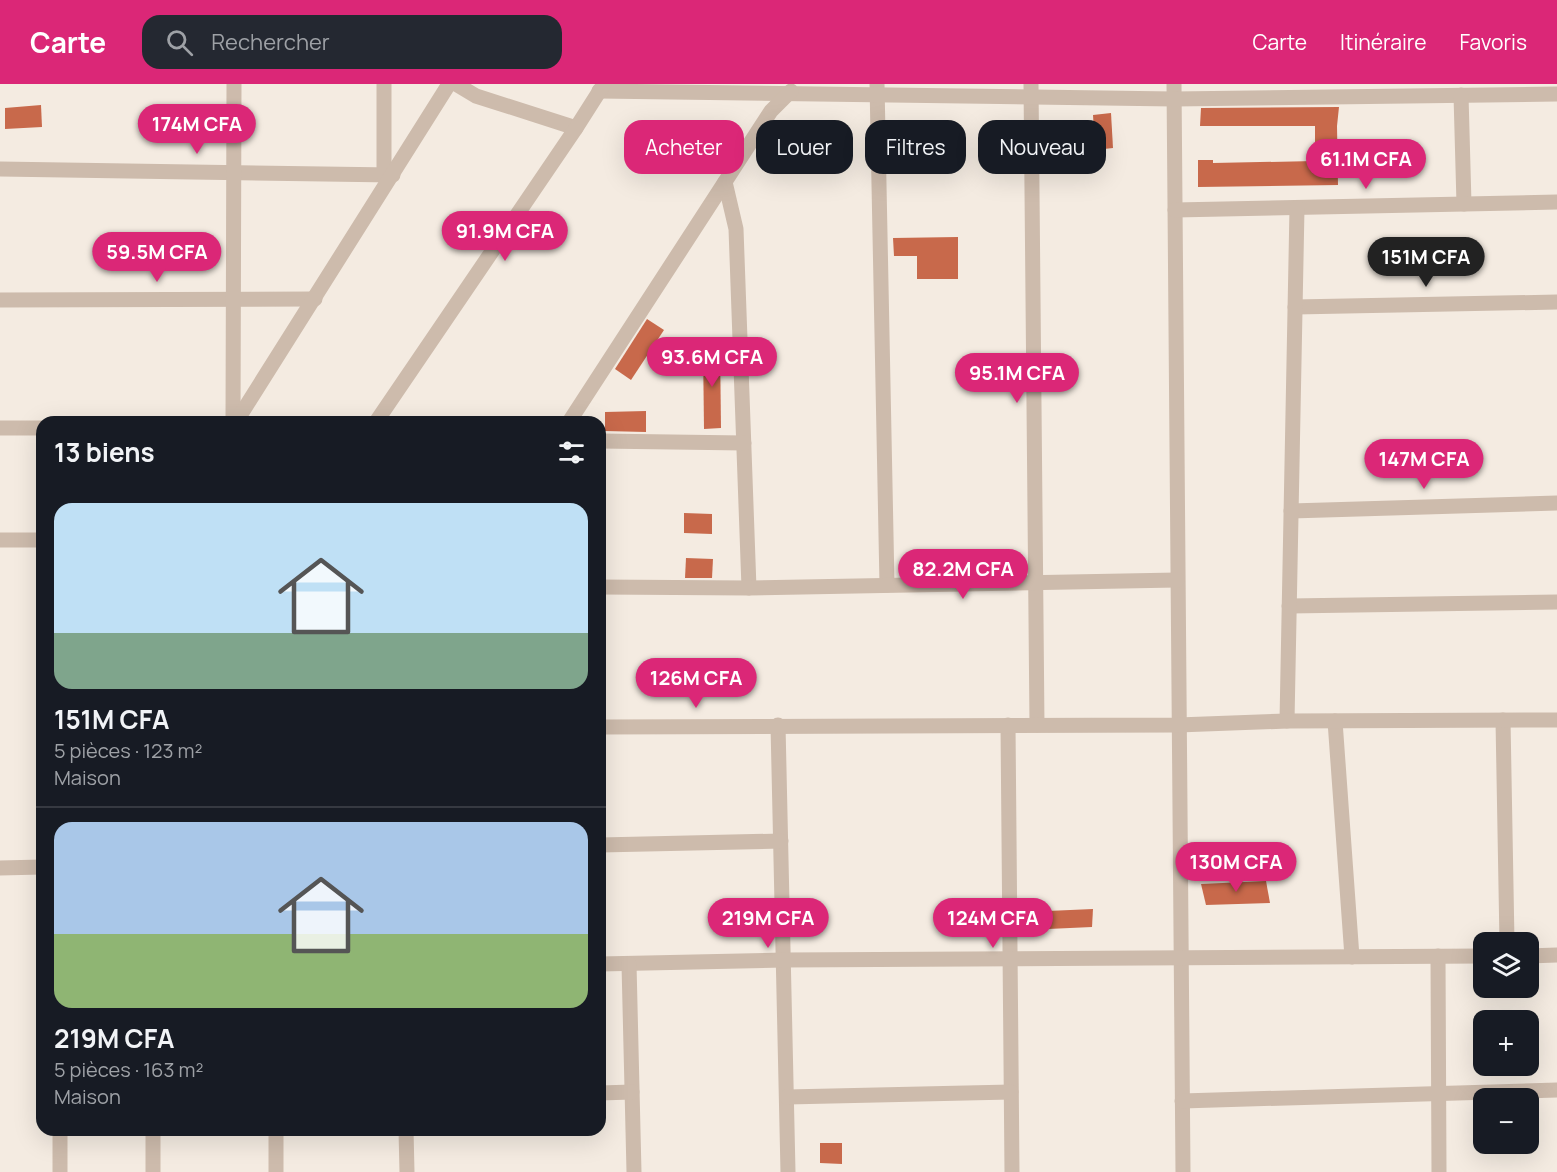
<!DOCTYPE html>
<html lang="fr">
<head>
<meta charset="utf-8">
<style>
  :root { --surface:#171b24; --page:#242831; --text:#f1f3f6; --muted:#9ea1a6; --line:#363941; --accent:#db2777 }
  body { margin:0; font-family:Manrope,sans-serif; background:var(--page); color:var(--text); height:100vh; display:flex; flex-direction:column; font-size:22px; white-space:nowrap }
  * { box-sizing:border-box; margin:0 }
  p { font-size:20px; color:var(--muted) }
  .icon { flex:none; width:33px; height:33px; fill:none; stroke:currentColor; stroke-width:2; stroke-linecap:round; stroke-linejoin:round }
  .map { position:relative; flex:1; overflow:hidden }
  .side { position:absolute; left:36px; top:332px; width:570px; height:720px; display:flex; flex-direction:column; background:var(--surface); border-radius:18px; box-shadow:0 6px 24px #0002 }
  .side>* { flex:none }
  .top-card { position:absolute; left:624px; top:36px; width:570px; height:54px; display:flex; gap:12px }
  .fabs { position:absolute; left:1473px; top:848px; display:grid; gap:12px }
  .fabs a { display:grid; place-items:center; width:66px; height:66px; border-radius:12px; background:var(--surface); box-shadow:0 6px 24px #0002; font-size:30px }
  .price { position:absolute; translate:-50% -51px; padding:0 14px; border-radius:21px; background:var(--accent); color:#fff; font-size:20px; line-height:39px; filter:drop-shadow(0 2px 3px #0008) }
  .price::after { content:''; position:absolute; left:50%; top:36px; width:18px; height:14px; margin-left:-9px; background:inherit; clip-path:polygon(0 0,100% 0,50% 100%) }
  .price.active { background:#222; color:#fff }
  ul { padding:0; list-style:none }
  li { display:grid; align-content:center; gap:12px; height:318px; padding:0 18px }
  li+li { border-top:2px solid var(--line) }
  li span { display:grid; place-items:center; height:186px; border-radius:18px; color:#555 }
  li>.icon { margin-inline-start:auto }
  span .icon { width:108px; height:108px; fill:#fffc; stroke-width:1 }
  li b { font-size:26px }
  h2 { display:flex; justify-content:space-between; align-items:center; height:72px; padding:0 18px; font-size:26px }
  .tag { padding:0 21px; border-radius:18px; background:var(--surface); box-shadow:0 6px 24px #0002; font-size:21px; line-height:54px }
  .tag.active { background:var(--accent); color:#fff }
  header { display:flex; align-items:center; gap:36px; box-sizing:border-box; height:84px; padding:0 30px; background:var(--accent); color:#fff }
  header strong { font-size:28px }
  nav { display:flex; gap:33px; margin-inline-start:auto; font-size:21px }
  .search { width:420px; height:54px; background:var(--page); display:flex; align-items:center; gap:15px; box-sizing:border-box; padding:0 21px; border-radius:18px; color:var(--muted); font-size:22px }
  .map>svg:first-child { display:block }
  .building { fill:#c8694b }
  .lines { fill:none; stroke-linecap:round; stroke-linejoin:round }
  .minor { stroke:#cdbbac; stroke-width:15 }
</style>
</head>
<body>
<header>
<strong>Carte</strong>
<div class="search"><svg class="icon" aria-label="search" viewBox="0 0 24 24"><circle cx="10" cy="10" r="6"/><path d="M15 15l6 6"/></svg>Rechercher</div>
<nav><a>Carte</a><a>Itinéraire</a><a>Favoris</a></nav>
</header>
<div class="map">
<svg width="1557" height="1088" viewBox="0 0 1557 1088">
  <rect width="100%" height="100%" fill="#f4ebe1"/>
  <g class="building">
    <polygon points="41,21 42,43 5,45 5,24"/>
    <polygon points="1339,23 1337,42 1338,101 1198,103 1198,76 1213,76 1213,79 1315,77 1315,42 1200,42 1201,24"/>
    <polygon points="1111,29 1113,64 1095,66 1093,31"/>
    <polygon points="958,153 958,195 917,195 917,172 894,172 893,154"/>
    <polygon points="647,235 664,246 631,296 615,285"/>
    <polygon points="720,262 721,344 704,345 703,263"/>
    <polygon points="646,327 646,348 605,347 605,328"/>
    <polygon points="684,429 712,430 712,450 684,449"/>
    <polygon points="686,474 713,475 712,494 685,494"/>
    <polygon points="1266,797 1270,819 1206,821 1201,800"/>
    <polygon points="1093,825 1092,843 1026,846 1025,828"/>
    <polygon points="820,1059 842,1059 842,1080 820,1079"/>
  </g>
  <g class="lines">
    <g class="minor">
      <polyline points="456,0 476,12 576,44"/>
      <polyline points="877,0 887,501"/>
      <polyline points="1031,0 1037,641"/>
      <polyline points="1174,0 1183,1088"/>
      <polyline points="599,7 1174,15 1557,10"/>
      <polyline points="1461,11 1464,120"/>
      <polyline points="0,85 393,91"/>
      <polyline points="384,91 384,0"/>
      <polyline points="725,98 736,145 749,504"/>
      <polyline points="1175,126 1557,118"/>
      <polyline points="0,216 315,215"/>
      <polyline points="1295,223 1557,218"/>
      <polyline points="233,338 234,0"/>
      <polyline points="236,338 449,0"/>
      <polyline points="376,338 576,44 604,0"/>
      <polyline points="569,338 771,27 791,7"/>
      <polyline points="0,344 42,344"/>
      <polyline points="600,357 744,359"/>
      <polyline points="1291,427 1557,419"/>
      <polyline points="0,456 42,456"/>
      <polyline points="600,503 749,504 1177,496"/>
      <polyline points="1289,522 1557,518"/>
      <polyline points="1503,636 1507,858"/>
      <polyline points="1287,637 1297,124"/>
      <polyline points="1335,637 1352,873"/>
      <polyline points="778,641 788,1088"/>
      <polyline points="1008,641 1012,1088"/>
      <polyline points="600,643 1178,641 1287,637 1557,636"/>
      <polyline points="600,761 781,757"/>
      <polyline points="0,784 42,783"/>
      <polyline points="1438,872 1439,1088"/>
      <polyline points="1528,872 1557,871"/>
      <polyline points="600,880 784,876 1484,872"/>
      <polyline points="629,880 634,1088"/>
      <polyline points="600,1009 632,1008"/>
      <polyline points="787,1013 1011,1008"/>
      <polyline points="1182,1017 1557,1006"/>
      <polyline points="276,1046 276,1088"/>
      <polyline points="406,1046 407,1088"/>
      <polyline points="60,1088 60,1046"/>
      <polyline points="153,1088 153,1046"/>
    </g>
  </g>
</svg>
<div class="fabs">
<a><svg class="icon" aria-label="layers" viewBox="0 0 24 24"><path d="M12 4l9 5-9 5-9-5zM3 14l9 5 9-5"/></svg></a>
<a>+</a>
<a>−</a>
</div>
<b class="price" style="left:197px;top:71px">174M CFA</b>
<b class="price" style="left:1366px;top:106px">61.1M CFA</b>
<b class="price" style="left:505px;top:178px">91.9M CFA</b>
<b class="price" style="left:157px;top:199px">59.5M CFA</b>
<b class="price active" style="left:1426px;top:204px">151M CFA</b>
<b class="price" style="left:712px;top:304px">93.6M CFA</b>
<b class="price" style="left:1017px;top:320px">95.1M CFA</b>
<b class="price" style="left:1424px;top:406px">147M CFA</b>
<b class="price" style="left:963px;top:516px">82.2M CFA</b>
<b class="price" style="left:696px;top:625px">126M CFA</b>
<b class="price" style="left:1236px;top:809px">130M CFA</b>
<b class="price" style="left:768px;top:865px">219M CFA</b>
<b class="price" style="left:993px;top:865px">124M CFA</b>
<div class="top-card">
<a class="tag active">Acheter</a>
<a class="tag">Louer</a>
<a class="tag">Filtres</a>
<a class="tag">Nouveau</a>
</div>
<section class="side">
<h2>13 biens<svg class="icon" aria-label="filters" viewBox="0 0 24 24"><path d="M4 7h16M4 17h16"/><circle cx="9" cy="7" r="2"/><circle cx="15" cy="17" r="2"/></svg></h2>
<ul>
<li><span style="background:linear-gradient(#bfe0f5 70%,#7fa58c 0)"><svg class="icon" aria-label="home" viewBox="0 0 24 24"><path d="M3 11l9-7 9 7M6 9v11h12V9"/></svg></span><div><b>151M CFA</b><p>5 pièces · 123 m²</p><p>Maison</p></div></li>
<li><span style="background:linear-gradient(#a9c7e8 60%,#8fb573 0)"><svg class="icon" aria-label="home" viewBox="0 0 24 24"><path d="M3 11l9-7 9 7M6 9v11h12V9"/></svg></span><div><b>219M CFA</b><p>5 pièces · 163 m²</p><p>Maison</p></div></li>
</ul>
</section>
</div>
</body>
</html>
